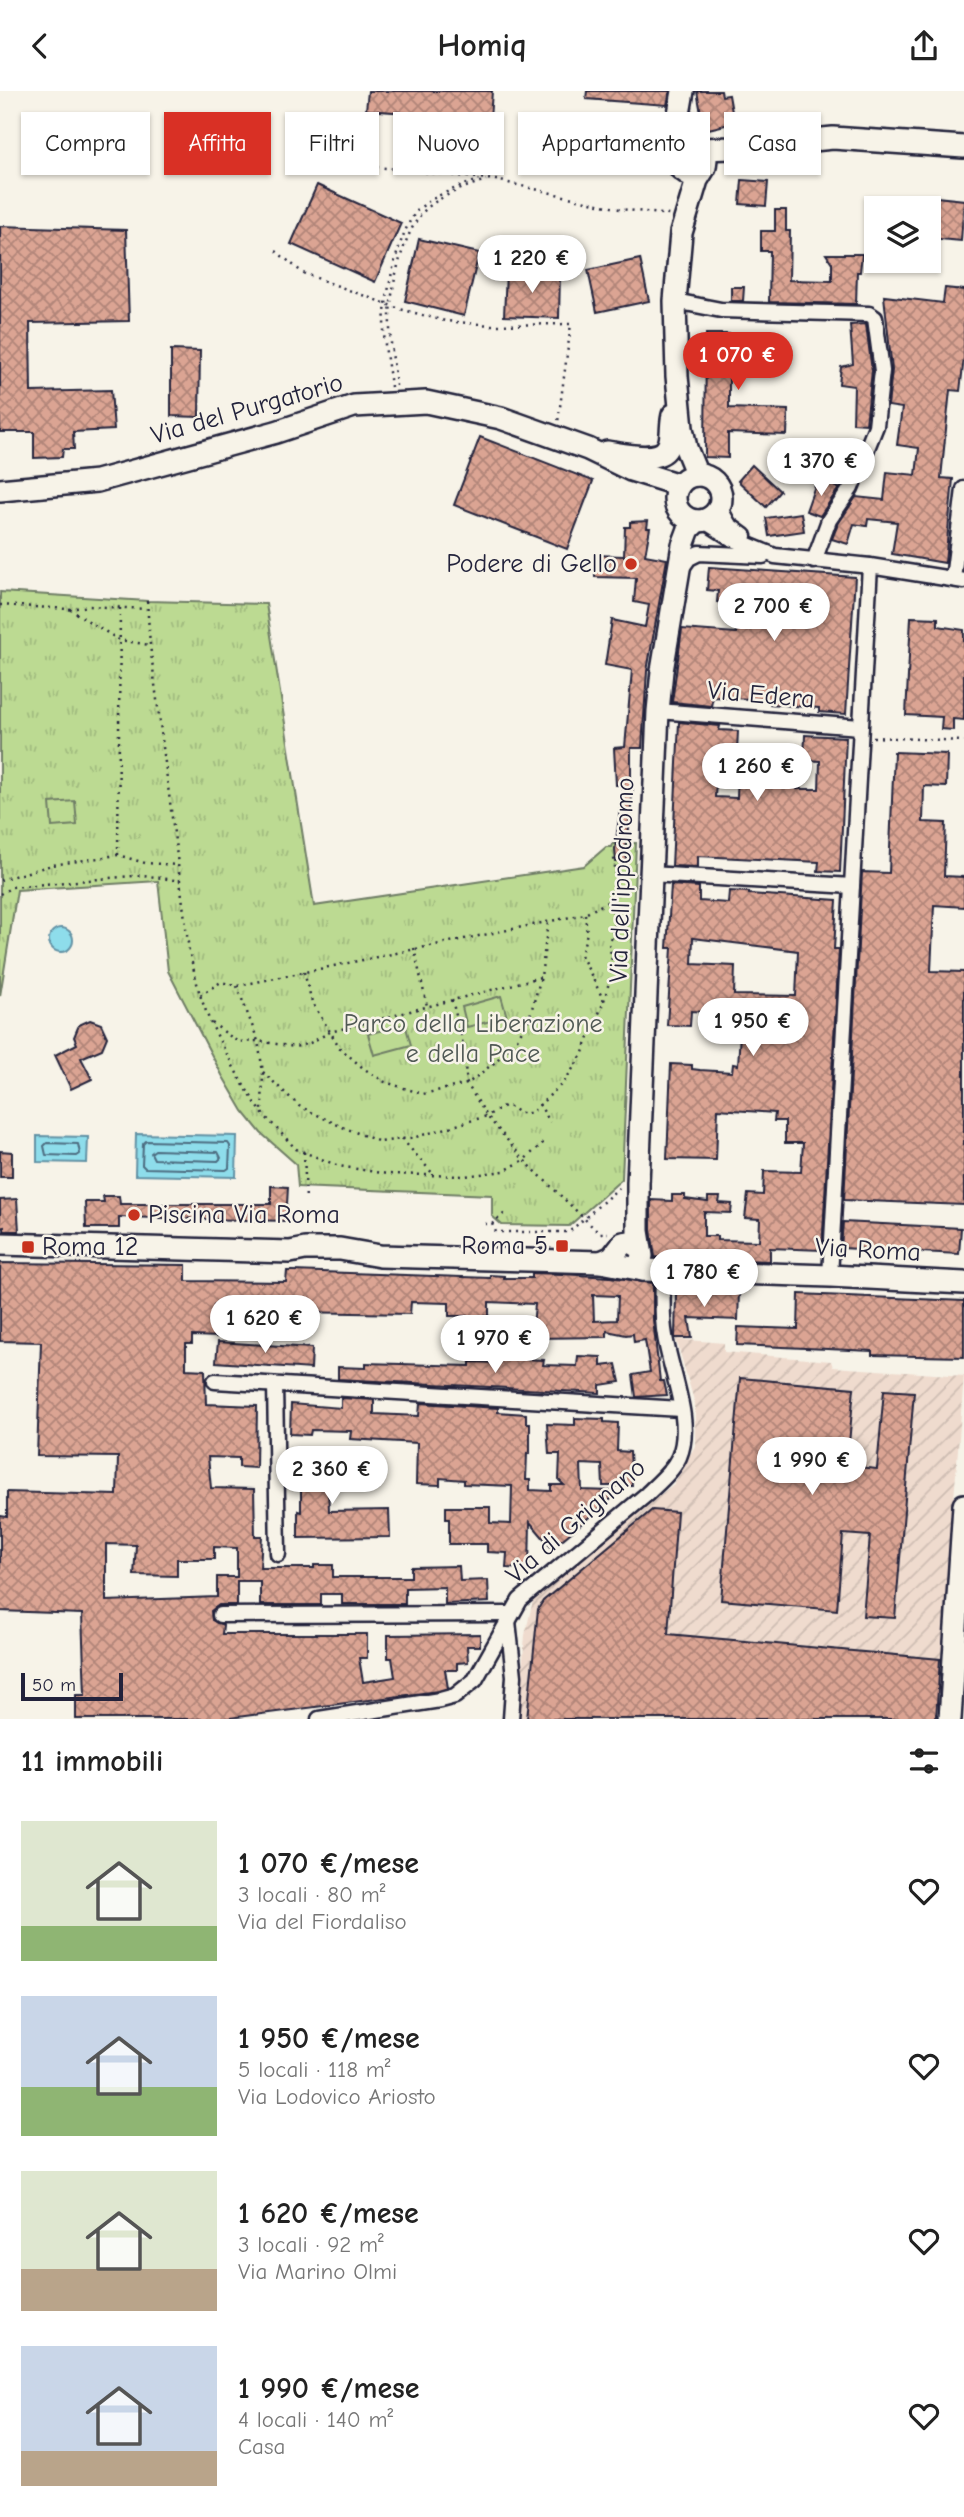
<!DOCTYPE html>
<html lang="it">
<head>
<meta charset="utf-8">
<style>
  :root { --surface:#fff; --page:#f2f2f2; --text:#222; --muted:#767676; --accent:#d93025 }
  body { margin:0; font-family:"Comic Neue",sans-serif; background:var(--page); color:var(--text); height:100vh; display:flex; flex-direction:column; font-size:26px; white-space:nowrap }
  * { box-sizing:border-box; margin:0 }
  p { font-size:23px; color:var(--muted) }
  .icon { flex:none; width:38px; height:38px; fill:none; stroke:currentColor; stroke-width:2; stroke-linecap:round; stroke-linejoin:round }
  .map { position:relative; height:1628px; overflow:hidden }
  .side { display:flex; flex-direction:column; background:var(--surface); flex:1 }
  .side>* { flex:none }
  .banner { position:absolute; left:21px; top:21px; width:922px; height:63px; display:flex; gap:14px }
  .controls { position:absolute; left:864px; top:105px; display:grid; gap:14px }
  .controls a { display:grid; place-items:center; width:77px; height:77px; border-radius:0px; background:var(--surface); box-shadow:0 2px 5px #0004; font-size:35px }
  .scale { position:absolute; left:21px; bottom:18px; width:102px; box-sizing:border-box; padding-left:7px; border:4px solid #22223b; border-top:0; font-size:19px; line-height:24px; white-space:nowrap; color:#22223b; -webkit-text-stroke:5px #f7f3e8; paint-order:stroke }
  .price { position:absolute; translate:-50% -60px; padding:0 16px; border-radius:24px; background:#fff; color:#222; font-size:23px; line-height:46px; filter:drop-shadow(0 2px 4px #0008) }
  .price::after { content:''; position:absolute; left:50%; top:42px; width:21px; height:16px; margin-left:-10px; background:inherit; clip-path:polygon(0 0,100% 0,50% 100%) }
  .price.selected { background:var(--accent); color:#fff }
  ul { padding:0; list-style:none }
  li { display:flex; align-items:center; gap:21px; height:175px; padding:0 21px }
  li span { display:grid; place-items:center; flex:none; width:196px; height:140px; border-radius:0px; color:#555 }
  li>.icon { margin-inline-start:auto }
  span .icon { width:84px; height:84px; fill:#fffc; stroke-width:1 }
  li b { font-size:30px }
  h2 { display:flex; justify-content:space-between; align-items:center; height:84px; padding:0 21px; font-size:30px }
  .chip { padding:0 24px; border-radius:0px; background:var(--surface); box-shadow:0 2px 5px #0004; font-size:24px; line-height:63px }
  .chip.selected { background:var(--accent); color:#fff }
  header { display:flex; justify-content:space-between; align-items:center; height:91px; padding:0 21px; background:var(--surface); font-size:32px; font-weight:600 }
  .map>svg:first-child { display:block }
  .industrial { fill:url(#industrial-furrows) }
  .grass { fill:url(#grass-tufts); stroke:#6f7e66; stroke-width:2 }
  .pitch { fill:#bcda92; stroke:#6f7e66; stroke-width:2 }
  .water { fill:#8eddeb; stroke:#6392a5; stroke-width:2 }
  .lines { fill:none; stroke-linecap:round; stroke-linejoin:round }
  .shore { stroke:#4d6d81; stroke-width:2 }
  .building { fill:url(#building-cross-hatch); stroke:#22223b; stroke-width:2; fill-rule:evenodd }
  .street-casing { stroke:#22223b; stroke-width:19 }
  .secondary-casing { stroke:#22223b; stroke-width:26 }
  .path { stroke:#22223b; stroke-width:2.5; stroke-dasharray:2 5; stroke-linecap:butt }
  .street { stroke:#f7f3e8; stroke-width:14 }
  .secondary { stroke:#f7f3e8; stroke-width:21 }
  .poi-dot { fill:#c8321e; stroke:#f7f3e8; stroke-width:2.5 }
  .labels { text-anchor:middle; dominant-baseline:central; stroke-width:5; stroke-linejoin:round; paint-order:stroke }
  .street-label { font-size:26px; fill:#22223b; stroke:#f7f3e8 }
  .poi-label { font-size:26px; fill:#22223b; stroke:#f7f3e8; text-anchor:end }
  .park-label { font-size:26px; fill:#505955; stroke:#f7f3e8 }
</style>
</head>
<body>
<header><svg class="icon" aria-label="back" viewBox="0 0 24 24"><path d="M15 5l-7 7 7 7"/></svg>Homiq<svg class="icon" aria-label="share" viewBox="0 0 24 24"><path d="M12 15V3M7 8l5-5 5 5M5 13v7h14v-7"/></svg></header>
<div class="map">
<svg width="964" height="1628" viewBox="0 0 964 1628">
  <defs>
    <pattern id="industrial-furrows" width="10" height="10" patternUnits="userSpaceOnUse" patternTransform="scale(1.75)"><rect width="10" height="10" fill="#efdbce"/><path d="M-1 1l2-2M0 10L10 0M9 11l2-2" fill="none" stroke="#cdbcb2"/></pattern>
    <pattern id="grass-tufts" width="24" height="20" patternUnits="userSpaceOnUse" patternTransform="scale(1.75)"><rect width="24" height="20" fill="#bcda92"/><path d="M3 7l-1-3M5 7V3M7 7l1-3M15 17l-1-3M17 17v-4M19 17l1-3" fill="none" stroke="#a1bb7f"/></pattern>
    <pattern id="building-cross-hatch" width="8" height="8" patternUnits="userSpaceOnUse" patternTransform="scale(1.75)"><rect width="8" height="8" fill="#dba493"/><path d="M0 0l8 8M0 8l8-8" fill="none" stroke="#b18579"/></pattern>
  </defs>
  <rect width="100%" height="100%" fill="#f7f3e8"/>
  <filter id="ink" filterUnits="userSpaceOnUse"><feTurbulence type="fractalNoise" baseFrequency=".0143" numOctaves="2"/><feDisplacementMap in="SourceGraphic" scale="14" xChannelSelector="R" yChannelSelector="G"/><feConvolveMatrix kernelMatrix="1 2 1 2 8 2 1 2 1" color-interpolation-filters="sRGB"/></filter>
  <g filter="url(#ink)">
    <polygon class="industrial" points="676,1248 724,1252 724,1261 831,1270 833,1276 964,1285 936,1628 518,1628 525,1544 534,1505 674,1393 695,1355 695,1313"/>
    <polygon class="grass" points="0,501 148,510 266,513 314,815 584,775 606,756 611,756 612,753 636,752 622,1088 569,1135 502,1134 492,1125 492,1104 298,1096 296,1073 261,1042 243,1020 222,984 168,880 158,790 17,799 0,905"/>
    <g class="pitch">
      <polygon points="75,710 77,734 52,736 50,712"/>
      <polygon points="501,905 507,926 467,936 462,916"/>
      <polygon points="405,933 411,954 374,964 368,943"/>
    </g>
    <g class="water">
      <circle cx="61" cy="849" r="12"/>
      <polygon points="136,1043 237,1045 236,1086 135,1084"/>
      <polygon points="37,1045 88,1046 87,1072 37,1071"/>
    </g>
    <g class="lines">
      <g class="shore">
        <polygon points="146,1050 228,1052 230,1055 229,1077 226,1079 145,1077 142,1074 143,1053"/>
        <polygon points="47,1052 78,1053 80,1063 77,1065 46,1064 44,1055"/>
        <polygon points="155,1059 218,1061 221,1067 218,1070 154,1068 151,1062"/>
      </g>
    </g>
    <g class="building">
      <polygon points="368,0 492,0 490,28 366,19"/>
      <polygon points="587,0 670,0 667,14 586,8"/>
      <polygon points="697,0 721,0 722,5 729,4 734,32 704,39"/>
      <polygon points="742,89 768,91 766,115 740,113"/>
      <polygon points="317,94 401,132 375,191 291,153"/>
      <polygon points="927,105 964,109 961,150 929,147"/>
      <polygon points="775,119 786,119 786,140 790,140 789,189 832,190 832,172 826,163 862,163 860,181 857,181 856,213 769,211 770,160 761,160 761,140 775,140"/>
      <polygon points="0,135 126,139 129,230 30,232 31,301 111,299 114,339 73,341 74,358 63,358 62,366 34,367 34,341 0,341"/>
      <polygon points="419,148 479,162 464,225 405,210"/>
      <polygon points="640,168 649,210 597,221 588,179"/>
      <polygon points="506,181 560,183 559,227 504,225"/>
      <polygon points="731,196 744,196 743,210 731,210"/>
      <polygon points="945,197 964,199 964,267 960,300 950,299 941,387 953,388 945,472 892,463 897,431 868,428 867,435 854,433 848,453 832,448 838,433 856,406 884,409 887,381 916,384 919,357 897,354 902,317 888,315 892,279 884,205 943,212"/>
      <polygon points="866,233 872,280 866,333 853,332 854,295 839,293 841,276 853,273 850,234"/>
      <polygon points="706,243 729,243 729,249 788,251 788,276 729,274 729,317 788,319 787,344 728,342 728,367 705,366"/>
      <polygon points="171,259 200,260 199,326 171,325"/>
      <polygon points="480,346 593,390 567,458 454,414"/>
      <polygon points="752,374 780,400 766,416 738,390"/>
      <polygon points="817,389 839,397 820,425 806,420"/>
      <polygon points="801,422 804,440 769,445 766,427"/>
      <polygon points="648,430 647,437 650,437 645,464 667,468 647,580 642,657 631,657 631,694 633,694 628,748 625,747 627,770 616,771 615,758 623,694 616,694 614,657 625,656 632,579 605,574 612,529 645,536 649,514 634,511 636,487 595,486 595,464 624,465 625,436 630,436 630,431"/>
      <polygon points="709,476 855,486 846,623 819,621 819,617 770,613 770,609 713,606 711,615 672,611 682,538 736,542 737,532 750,533 752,506 731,504 731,512 717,511 718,500 707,499"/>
      <polygon points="911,526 938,527 938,535 964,539 964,629 953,628 953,639 941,638 942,626 906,624"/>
      <polygon points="679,631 720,635 719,639 738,640 737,660 718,659 715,706 737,707 738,681 742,681 743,662 782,664 781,676 798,677 797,698 819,698 820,670 804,669 805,644 846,646 840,781 818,780 819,771 698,765 698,776 672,775"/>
      <polygon points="894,661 947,663 946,696 924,695 923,731 946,732 944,785 964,786 964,816 934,814 931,880 964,881 964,1114 844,1109 862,781 889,782"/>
      <path d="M671,794L699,796V810L728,812L729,800L749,801V803L837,809L834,858H839L822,1159L770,1157V1170L655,1166L651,1139V1109L672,1110V1104H685V1108L708,1111V1106H720L719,1112L732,1113L731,1122L704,1121V1145H717V1149L759,1150L760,1128L745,1127L748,1103L763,1104L764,1080L801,1081L803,1052H785V1030H774L775,1022L718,1018L716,1069L667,1068L671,973L692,974V978L700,979L732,981L733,973L738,974L740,942L718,941L719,922L691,920L690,935L667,934L672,857H667ZM693,847L798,860L796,905L734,904L735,875L692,873Z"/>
      <polygon points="90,929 101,933 107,946 102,958 81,967 92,988 71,998 55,964 77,953 74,946 79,934"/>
      <polygon points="0,1060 12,1061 12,1086 0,1086"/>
      <polygon points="271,1095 288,1096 286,1130 119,1126 119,1137 86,1137 85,1111 104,1111 103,1105 119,1105 120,1113 271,1113"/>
      <polygon points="17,1108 19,1140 4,1140 4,1136 0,1137 0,1109"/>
      <polygon points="843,1131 961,1137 959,1163 841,1157"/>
      <path d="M0,1172L186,1174V1190L286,1191L287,1180H293L490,1187V1184L504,1185V1187H532V1182L562,1183L610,1186L653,1192V1229L660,1290H664L667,1304L636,1306L633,1284L650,1281L645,1249L634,1251L633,1243L626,1244L607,1240V1246L532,1247L535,1213L489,1211V1225H449V1212L411,1211L410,1223L294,1221L261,1218V1214H214V1235L220,1236L219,1246L192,1245V1253H186V1278L205,1279L206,1313L257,1315L256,1377L239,1376V1367L208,1366L211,1397L254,1398L255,1445H262L260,1477H314V1474H333V1486H411V1476L459,1475L460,1490L488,1489L489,1511L445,1513V1496L405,1497V1513H342V1503H321V1514H260V1490H237V1514H219L211,1520L212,1529L223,1534L222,1543H367V1567H359L363,1591L395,1586L392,1567H388V1544L480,1543V1555H467L468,1571L457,1572V1579H445L448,1597L438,1600L222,1628H76V1604H85L82,1523L0,1520V1425L7,1426V1401L117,1404L118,1366L37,1365L41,1251L0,1250ZM593,1204L618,1205L617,1229L594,1230ZM106,1453L136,1454L134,1484L177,1485V1468H214V1456L237,1457V1486H217V1506L106,1510Z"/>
      <polygon points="676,1201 739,1202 738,1229 689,1227 692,1247 675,1247"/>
      <polygon points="799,1203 964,1210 964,1266 872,1264 872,1260 737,1254 738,1236 798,1238"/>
      <polygon points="218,1251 312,1257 311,1278 216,1271"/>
      <polygon points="578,1265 601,1266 601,1275 616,1273 620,1291 600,1294 600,1302 338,1288 338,1276 366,1277 366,1272 470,1275 470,1271 499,1272 500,1267 544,1269 543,1274 577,1275"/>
      <polygon points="740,1287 854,1297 847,1375 877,1378 884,1299 914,1301 895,1527 863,1525 870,1445 843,1443 837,1519 721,1509"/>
      <polygon points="341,1307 374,1309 374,1323 419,1325 420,1312 498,1317 498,1321 526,1323 526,1332 530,1332 530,1363 527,1362 526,1389 530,1389 530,1399 551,1400 551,1394 564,1394 559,1389 560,1363 549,1363 547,1333 575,1334 575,1327 604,1328 604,1331 618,1332 617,1360 630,1361 632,1395 603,1395 602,1374 581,1373 582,1399 611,1400 611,1408 552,1457 530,1431 529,1478 506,1477 507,1462 487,1461 487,1453 449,1453 449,1428 446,1428 446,1416 490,1416 490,1432 511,1433 512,1395 464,1393 464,1389 440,1387 440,1394 416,1393 417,1352 350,1348 351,1340 311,1339 310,1344 290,1343 291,1313 341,1317"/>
      <polygon points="308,1362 334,1364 334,1396 328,1396 329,1420 389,1419 390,1446 298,1447 298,1420 301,1421 301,1365 308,1365"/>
      <polygon points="652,1419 677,1421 668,1543 940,1568 936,1628 527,1628 538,1518 543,1510"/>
    </g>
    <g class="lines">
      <defs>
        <g id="street">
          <polyline points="675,210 721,219 869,223 875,227 882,280 876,335 851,397 829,429 814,470"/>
          <polyline points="719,416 729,434 744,445"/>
          <polyline points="703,429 731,447 775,465 870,475 964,490"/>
          <polyline points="681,478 689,467 699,462 763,465"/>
          <polyline points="953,488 964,398"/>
          <polyline points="658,620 860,636"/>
          <polyline points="650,783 852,795"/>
          <polyline points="830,1185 870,475"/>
          <polyline points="215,1290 681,1318"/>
          <polyline points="275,1294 278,1463"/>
          <polyline points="220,1524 511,1523"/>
          <polyline points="508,1530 514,1585 511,1628"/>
          <path d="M319,1628L440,1609L455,1605L475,1589L520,1509L647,1403C658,1392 672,1381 679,1366C694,1331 670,1280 665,1245C661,1224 663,1201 663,1180"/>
        </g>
        <g id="secondary">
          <polyline points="700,58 733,57 833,47 964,56"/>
          <polyline points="680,63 679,23 683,0"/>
          <path d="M607,361C621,363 659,372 667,357C673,349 670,334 673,324"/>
          <path d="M697,384L686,357L682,337L677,285L675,210L681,142L697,89L705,76L706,68L700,58C691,53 683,57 679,67L681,78L688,83L699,82"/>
          <circle cx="698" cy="407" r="23"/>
          <polyline points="0,399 97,390 276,341 354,315 426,311 501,327 588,358 631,379 679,394"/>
          <polyline points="0,1153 290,1161 305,1158 340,1158 380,1165 601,1171 643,1179 830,1185 964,1192"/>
          <polyline points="601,1171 612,1166 623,1152 630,1151 640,1157"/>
          <polyline points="643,1179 639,1175 642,1165 638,1140 638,1092 658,620 662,580 683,454 689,438 697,430"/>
          <polyline points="950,1628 964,1414"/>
        </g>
      </defs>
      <use href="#street" class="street-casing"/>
      <use href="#secondary" class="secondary-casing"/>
      <g class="path">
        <polyline points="321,70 496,89 620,118 669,124"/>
        <polyline points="276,160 303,182 400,218 445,230 491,234 571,233 558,331"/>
        <path d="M396,295C394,272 389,248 390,225C391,195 403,142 424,120C440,104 466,96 486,89"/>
        <path d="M391,296C389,277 384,257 384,237C384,209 398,141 417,120C432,104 459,96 479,89"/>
        <polyline points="147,510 150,554 189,860 200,904 210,931 241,990 262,1022 296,1058 339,1075 387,1083 465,1085 504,1080 524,1069 543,1052"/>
        <polyline points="0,514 69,518 119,549 150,554"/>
        <polyline points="69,518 89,515 146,518"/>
        <polyline points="873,646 964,650"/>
        <polyline points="118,764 120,516"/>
        <polyline points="0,789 52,774 118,764 145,772 178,774"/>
        <polyline points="0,803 12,796 143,784 180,790"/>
        <polyline points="585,823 587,842 581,864 604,910"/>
        <polyline points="414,857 427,915"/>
        <polyline points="304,881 312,911 340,957 363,977 385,991 423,1003 467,993 494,972 515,951 529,928 541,886 548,831"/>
        <polyline points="237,895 258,950 263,981 262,1020"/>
        <polyline points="200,904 221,891 237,895 585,823 609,810"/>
        <polyline points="452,909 462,948 467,993 487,1025 524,1069 599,1142 608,1142"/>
        <polyline points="212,932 238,951 258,950 295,956 310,952 330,941 541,886"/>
        <polyline points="263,981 299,1015 340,1035 380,1051 416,1046 487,1025 504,1015 511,1016 519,1022 531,1022 564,991 582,964 604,910 613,876 609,852 615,833 610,809 618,803 614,767"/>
        <polyline points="539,1013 550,1031"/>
        <polyline points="402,1048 434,1084"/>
        <polyline points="304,1061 306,1110"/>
        <polyline points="485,1133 492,1133 496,1141 569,1141 622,1094"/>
        <polyline points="492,1133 506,1121"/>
      </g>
      <use href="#street" class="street"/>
      <use href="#secondary" class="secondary"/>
    </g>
  </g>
  <g class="poi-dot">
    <circle cx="631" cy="473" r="7"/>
    <circle cx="134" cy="1124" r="7"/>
    <rect x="555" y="1148" width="14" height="14" rx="3.5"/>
    <rect x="21" y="1149" width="14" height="14" rx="3.5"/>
  </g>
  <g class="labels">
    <g class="street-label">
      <text transform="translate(247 318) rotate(-16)">Via del Purgatorio</text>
      <text transform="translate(761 604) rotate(5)">Via Edera</text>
      <text transform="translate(622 789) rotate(-88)">Via dell'ippodromo</text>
      <text transform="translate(868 1159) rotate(3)">Via Roma</text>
      <text transform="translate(576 1430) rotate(-41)">Via di Grignano</text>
    </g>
    <g class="poi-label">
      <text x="617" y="473">Podere di Gello</text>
      <text x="148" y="1124" text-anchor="start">Piscina Via Roma</text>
      <text x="548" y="1155">Roma 5</text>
      <text x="42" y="1156" text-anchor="start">Roma 12</text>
    </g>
    <g class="park-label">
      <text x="473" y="933">Parco della Liberazione<tspan x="473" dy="30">e della Pace</tspan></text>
    </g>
  </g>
</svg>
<div class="controls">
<a><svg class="icon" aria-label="layers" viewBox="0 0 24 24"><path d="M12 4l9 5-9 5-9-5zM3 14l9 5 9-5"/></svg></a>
</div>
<div class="scale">50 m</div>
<b class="price" style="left:532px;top:204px">1 220 €</b>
<b class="price selected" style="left:738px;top:301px">1 070 €</b>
<b class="price" style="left:821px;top:407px">1 370 €</b>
<b class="price" style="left:774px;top:552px">2 700 €</b>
<b class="price" style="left:757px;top:712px">1 260 €</b>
<b class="price" style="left:753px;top:967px">1 950 €</b>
<b class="price" style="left:704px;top:1218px">1 780 €</b>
<b class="price" style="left:265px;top:1264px">1 620 €</b>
<b class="price" style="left:495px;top:1284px">1 970 €</b>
<b class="price" style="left:812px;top:1406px">1 990 €</b>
<b class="price" style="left:332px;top:1415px">2 360 €</b>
<div class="banner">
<a class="chip">Compra</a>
<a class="chip selected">Affitta</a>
<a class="chip">Filtri</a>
<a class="chip">Nuovo</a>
<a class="chip">Appartamento</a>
<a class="chip">Casa</a>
</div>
</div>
<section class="side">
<h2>11 immobili<svg class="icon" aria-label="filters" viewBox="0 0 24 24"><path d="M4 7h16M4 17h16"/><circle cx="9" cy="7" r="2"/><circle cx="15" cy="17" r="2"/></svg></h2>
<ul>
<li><span style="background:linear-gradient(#dfe7d0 75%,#8fb573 0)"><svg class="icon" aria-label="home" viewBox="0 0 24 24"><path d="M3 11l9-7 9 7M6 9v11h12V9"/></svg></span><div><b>1 070 €/mese</b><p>3 locali · 80 m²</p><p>Via del Fiordaliso</p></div><svg class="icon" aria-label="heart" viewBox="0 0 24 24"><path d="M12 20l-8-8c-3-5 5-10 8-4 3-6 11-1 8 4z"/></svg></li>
<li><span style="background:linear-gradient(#c9d6e8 65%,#8fb573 0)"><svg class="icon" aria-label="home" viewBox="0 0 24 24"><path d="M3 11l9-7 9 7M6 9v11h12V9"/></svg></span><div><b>1 950 €/mese</b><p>5 locali · 118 m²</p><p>Via Lodovico Ariosto</p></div><svg class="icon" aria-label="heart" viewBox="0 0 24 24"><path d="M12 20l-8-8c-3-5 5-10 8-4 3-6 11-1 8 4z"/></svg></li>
<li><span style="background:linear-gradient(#dfe7d0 70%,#b9a48a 0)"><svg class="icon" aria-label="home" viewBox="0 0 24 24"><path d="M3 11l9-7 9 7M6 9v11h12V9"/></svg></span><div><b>1 620 €/mese</b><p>3 locali · 92 m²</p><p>Via Marino Olmi</p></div><svg class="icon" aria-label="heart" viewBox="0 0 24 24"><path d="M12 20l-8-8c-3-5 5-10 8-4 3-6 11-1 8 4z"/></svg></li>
<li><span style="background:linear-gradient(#c9d6e8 75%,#b9a48a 0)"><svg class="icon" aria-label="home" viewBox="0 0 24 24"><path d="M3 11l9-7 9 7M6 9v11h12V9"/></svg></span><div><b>1 990 €/mese</b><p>4 locali · 140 m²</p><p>Casa</p></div><svg class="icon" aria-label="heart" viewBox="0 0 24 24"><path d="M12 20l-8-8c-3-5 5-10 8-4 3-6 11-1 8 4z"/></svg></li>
</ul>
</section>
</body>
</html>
